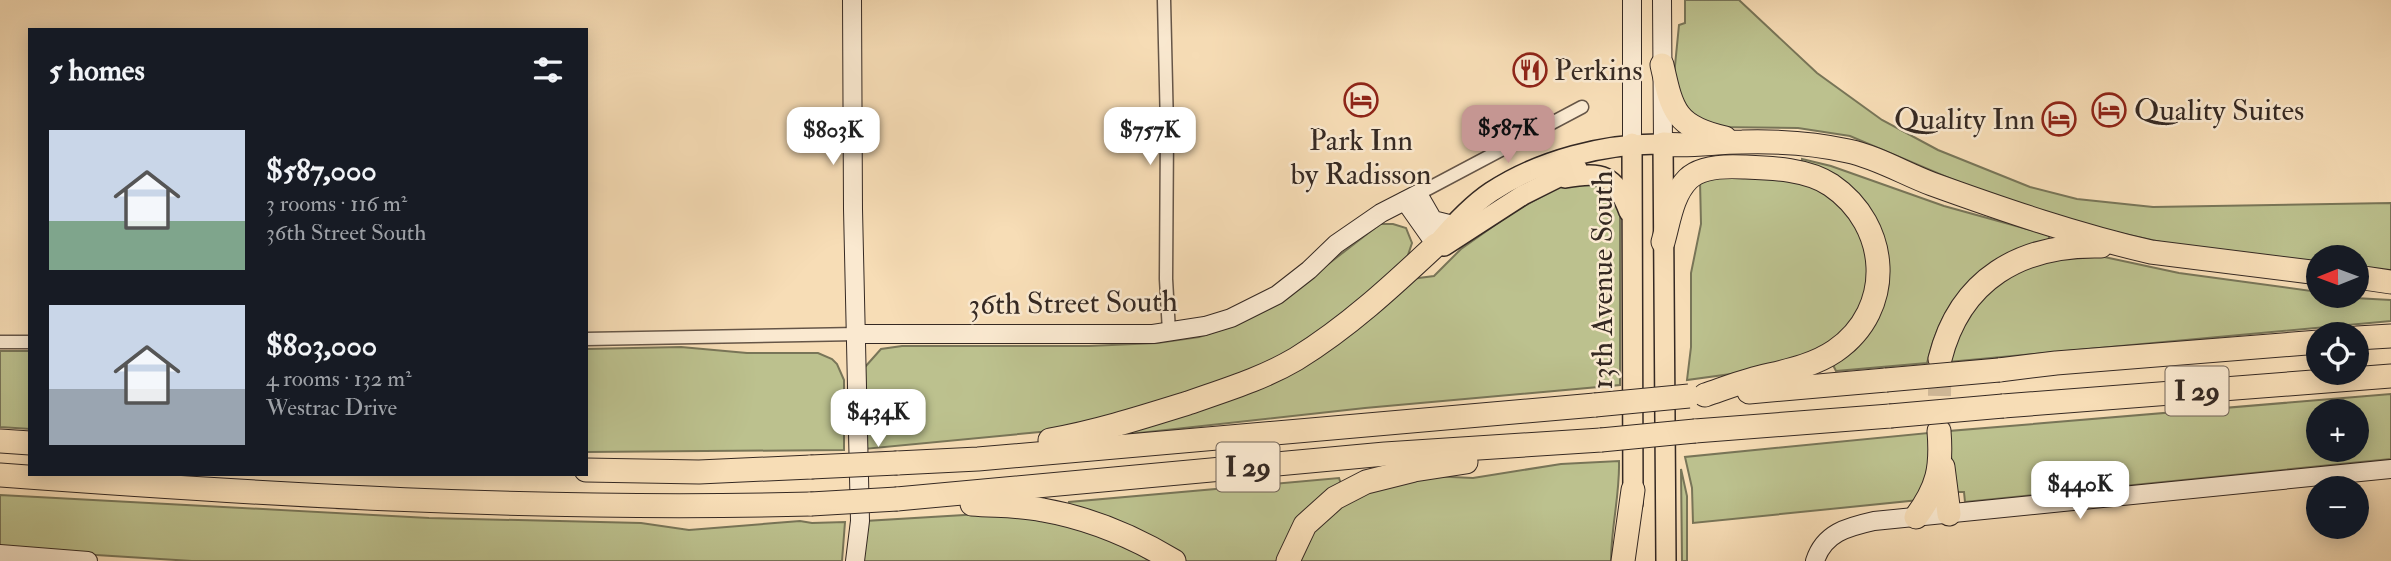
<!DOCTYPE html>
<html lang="en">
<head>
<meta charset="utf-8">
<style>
  :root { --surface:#171b24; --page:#20242c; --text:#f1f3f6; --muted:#9ea1a6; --accent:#c59692 }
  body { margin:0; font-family:"IM FELL Double Pica",serif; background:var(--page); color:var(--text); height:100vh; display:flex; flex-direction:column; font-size:26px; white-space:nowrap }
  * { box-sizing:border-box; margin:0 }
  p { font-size:23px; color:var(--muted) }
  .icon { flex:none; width:38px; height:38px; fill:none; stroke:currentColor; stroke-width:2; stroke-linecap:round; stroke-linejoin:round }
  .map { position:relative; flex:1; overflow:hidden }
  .details { position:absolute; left:28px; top:28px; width:560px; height:448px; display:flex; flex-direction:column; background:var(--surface); border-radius:0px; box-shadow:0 4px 18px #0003 }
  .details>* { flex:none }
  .needle { width:46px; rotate:269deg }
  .buttons { position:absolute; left:2306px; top:245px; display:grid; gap:14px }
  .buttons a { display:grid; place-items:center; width:63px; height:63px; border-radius:50%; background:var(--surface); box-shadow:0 4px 18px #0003; font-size:35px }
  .price { position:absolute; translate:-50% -60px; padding:0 16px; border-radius:14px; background:#fff; color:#222; font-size:23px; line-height:46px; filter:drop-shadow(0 2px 4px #0008) }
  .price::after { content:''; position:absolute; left:50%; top:42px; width:21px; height:16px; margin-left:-10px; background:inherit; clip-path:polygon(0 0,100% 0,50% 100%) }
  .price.active { background:var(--accent); color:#111 }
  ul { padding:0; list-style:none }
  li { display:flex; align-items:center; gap:21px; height:175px; padding:0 21px }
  li span { display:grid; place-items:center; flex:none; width:196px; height:140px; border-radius:0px; color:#555 }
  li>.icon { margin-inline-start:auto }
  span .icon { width:84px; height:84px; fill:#fffc; stroke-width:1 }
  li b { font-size:30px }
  h2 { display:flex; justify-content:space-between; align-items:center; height:84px; padding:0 21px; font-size:30px }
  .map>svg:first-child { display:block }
  .green { fill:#bcc18e; stroke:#787558; stroke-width:2; fill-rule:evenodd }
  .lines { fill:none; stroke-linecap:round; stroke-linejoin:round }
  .highway-tunnel { stroke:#d0b999; stroke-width:23; stroke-dasharray:23 11; stroke-linecap:butt }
  .street-casing { stroke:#665648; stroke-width:15 }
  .secondary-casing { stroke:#352923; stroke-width:20 }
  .primary-casing { stroke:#352923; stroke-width:22 }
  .highway-casing { stroke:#352923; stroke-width:25 }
  .street { stroke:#fae9d0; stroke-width:12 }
  .secondary { stroke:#fae9d0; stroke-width:18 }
  .primary { stroke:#f7ddb6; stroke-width:19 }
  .highway { stroke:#f7ddb6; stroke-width:23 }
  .highway-bridge-casing { stroke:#352923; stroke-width:25; stroke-linecap:butt }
  .highway-bridge { stroke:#f7ddb6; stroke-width:23 }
  .labels { text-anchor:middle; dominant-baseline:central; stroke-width:5; stroke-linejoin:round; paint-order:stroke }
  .shield { fill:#fae9d0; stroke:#706357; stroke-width:2 }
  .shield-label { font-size:28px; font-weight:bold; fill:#352923 }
  .poi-label { font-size:30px; fill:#352923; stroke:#fae9d0; text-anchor:start }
  .street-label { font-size:30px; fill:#352923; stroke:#fae9d0 }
</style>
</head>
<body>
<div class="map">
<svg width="2391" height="561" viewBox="0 0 2391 561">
  <rect width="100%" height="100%" fill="#f7ddb6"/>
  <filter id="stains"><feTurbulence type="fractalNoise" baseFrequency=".00286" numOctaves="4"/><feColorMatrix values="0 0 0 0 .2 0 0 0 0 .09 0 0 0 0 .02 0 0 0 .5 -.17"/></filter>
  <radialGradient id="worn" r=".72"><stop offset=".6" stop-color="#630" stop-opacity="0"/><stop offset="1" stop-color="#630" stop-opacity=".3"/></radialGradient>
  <g class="green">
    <polygon points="1685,0 1739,0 1817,73 1882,120 1938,150 2030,187 2077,199 2153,207 2391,203 2391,274 2357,270 2357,257 2319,257 2319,265 2179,246 2088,226 1989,195 1850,136 1798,128 1710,127 1698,123 1673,86 1679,25 1685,23"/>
    <path d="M1802,159L1831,166L1944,206L2049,235V239C1980,274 1947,282 1927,363L1836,371L1833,365L1855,350L1871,329L1883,236L1801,167Z"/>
    <polygon points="1717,177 1768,177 1804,182 1849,208 1873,270 1854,326 1790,366 1687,380 1691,347 1691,273 1701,224 1700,181"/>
    <polygon points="1584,179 1611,189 1620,207 1620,385 1365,408 1130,434 1128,428 1191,412 1411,279 1434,276 1461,249 1515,211 1557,188"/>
    <polygon points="1380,224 1393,224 1406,228 1412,243 1406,261 1311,343 1231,384 1061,430 864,449 865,367 881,349 902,346 1089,346 1157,343 1199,337 1236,325 1279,302"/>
    <polygon points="2095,255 2179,273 2319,292 2319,296 2391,300 2391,321 1948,362 1956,335 1982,293 2035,261"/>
    <polygon points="681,347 747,353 818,353 832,359 837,364 844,380 844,450 586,452 586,349"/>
    <polygon points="0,351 30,351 30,429 0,427"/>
    <path d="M2391,394V459L1965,502L1964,492H1954L1949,431ZM2319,411H2357V450H2319Z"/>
    <polygon points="1928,433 1932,475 1919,500 1693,523 1692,488 1685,457"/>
    <path d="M1619,461C1620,495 1611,527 1611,561H1296L1320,520L1371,488L1430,476L1473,478L1561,464Z"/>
    <polygon points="1681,469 1687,496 1687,561 1682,561"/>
    <polygon points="1339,478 1341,484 1279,561 1183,561 1068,509 1069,502"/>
    <polygon points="0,495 429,518 641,523 689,530 800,521 812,523 845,522 842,561 192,561 0,549"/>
    <path d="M981,514C997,515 1015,514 1031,516C1062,520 1126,541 1149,561H862L865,521Z"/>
  </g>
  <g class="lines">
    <polyline class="highway-tunnel" points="1939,430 1940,359"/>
    <defs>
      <g id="street">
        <polyline points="1164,0 1167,128 1166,279 1169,332"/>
        <polyline points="1418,194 1582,107"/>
        <polyline points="586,339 857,334"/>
        <polyline points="0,342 30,342"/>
      </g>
      <g id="secondary">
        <polyline points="852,0 853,209 860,521 855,561"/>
        <polyline points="1632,0 1632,143"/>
        <polyline points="1662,0 1663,144"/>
        <polyline points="1405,201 1436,245"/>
        <polyline points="857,334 1153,334 1205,326 1231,318 1277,295 1309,270 1336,244 1381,213 1418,194 1433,220 1453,225"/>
        <polyline points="0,554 88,561"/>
        <path d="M1815,561C1824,533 1847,527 1874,521L2391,469"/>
      </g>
      <g id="primary">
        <polyline points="1632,143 1633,503"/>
        <path d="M1565,178C1602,171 1615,174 1629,212"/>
        <path d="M1436,245C1452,226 1470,206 1491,192C1540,160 1605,143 1663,144L1666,561"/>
        <polyline points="1444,246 1523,195 1577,168"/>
      </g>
      <g id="highway">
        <path d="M1662,65C1672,110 1675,127 1725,138"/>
        <path d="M1663,144C1689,147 1715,142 1742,142C1778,141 1813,143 1848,151C1877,157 1905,174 1932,184C2004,210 2077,235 2151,252L2319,273"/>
        <path d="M1663,242C1669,221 1672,195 1688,179C1701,166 1727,166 1744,167C1772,168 1807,169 1831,185C1890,225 1896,309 1835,351C1810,368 1779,372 1750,380C1735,384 1720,390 1705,395"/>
        <polyline points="2357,277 2391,282"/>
        <polyline points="2357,338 2391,336"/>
        <path d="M1940,359C1960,279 2021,244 2101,246"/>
        <polyline points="1999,370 2056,363 2319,342"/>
        <polyline points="1749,392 1886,380"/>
        <polyline points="2003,406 2391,376"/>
        <polyline points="1695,431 1890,416"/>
        <path d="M1050,440C1096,432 1143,417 1188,403C1225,390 1262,379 1296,359C1348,327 1392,286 1436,245"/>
        <polyline points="0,441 30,443"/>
        <polyline points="897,463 978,459 1595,405"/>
        <polyline points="1943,467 1949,514"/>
        <polyline points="586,470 699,472 811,467"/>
        <path d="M0,475C269,495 540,511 811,504"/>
        <polyline points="897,499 1385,454 1601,440"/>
        <path d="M972,504C995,506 1020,505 1043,510C1089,518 1134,537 1174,561"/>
        <path d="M1916,517C1938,487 1942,468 1939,431"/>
        <polyline points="1288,561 1305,525 1335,498 1366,482 1414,470 1466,462"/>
        <polyline points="1623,561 1633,490"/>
      </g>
    </defs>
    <use href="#street" class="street-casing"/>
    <use href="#secondary" class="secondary-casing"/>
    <use href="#primary" class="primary-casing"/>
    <use href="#highway" class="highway-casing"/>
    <use href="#street" class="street"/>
    <use href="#secondary" class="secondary"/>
    <use href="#primary" class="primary"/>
    <use href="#highway" class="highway"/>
    <defs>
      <g id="highway-bridge">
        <polyline points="1886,380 1999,370"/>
        <polyline points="1595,405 1689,396"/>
        <polyline points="1890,416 2003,406"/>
        <polyline points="1601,440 1695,431"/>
        <polyline points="811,467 897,463"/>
        <polyline points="811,504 897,499"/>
      </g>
    </defs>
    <use href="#highway-bridge" class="highway-bridge-casing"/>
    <use href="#highway-bridge" class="highway-bridge"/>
  </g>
  <defs>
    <symbol id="restaurant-ring" viewBox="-11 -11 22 22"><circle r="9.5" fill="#fae9d0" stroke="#8f2418" stroke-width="1.5"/><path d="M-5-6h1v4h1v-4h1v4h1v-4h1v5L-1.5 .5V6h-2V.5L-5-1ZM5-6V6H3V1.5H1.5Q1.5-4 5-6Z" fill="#8f2418"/></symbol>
    <symbol id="hotel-ring" viewBox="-11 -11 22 22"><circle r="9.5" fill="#fae9d0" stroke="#8f2418" stroke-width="1.5"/><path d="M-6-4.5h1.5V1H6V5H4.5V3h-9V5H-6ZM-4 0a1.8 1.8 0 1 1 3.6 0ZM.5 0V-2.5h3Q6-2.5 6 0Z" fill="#8f2418"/></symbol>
  </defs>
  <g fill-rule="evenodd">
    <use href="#restaurant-ring" x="1511" y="51" width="38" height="38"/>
    <use href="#hotel-ring" x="1342" y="81" width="38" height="38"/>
    <use href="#hotel-ring" x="2090" y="91" width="38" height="38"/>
    <use href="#hotel-ring" x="2040" y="100" width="38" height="38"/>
  </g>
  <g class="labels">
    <g class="shield">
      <rect x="2165.5" y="366.5" width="63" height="49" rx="5"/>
      <rect x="1216.5" y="442.5" width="63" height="49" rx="5"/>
    </g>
    <g class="shield-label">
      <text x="2197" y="391">I 29</text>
      <text x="1248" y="467">I 29</text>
    </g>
    <g class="poi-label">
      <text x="1554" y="70">Perkins</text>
      <text x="2134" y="110">Quality Suites</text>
      <text x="2035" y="119" text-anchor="end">Quality Inn</text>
      <text x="1361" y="140" text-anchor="middle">Park Inn<tspan x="1361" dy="34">by Radisson</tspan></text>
    </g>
    <g class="street-label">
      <text transform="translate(1602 280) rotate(-90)">13th Avenue South</text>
      <text transform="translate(1073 303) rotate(-1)">36th Street South</text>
    </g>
  </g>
  <rect width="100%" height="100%" filter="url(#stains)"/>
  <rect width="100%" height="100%" fill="url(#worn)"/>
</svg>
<div class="buttons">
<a><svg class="needle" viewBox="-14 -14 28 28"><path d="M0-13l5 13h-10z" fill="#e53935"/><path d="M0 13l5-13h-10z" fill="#9ea1a6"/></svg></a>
<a><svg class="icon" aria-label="locate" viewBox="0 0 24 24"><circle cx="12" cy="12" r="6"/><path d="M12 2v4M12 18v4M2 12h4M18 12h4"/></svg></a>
<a>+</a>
<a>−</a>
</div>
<b class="price active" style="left:1508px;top:165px">$587K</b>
<b class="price" style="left:833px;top:167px">$803K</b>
<b class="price" style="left:1150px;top:167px">$757K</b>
<b class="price" style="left:878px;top:449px">$434K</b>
<b class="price" style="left:2080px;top:521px">$440K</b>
<section class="details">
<h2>5 homes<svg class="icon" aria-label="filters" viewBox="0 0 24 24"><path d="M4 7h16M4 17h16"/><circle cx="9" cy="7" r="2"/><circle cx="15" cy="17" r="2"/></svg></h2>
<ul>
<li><span style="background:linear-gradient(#c9d6e8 65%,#7fa58c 0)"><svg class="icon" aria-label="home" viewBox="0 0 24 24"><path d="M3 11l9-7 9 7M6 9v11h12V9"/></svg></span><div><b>$587,000</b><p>3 rooms · 116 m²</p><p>36th Street South</p></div></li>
<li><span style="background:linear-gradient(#c9d6e8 60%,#9aa5b1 0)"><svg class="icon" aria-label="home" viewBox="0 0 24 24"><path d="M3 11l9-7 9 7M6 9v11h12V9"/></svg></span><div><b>$803,000</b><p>4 rooms · 132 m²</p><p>Westrac Drive</p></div></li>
</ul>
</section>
</div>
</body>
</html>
